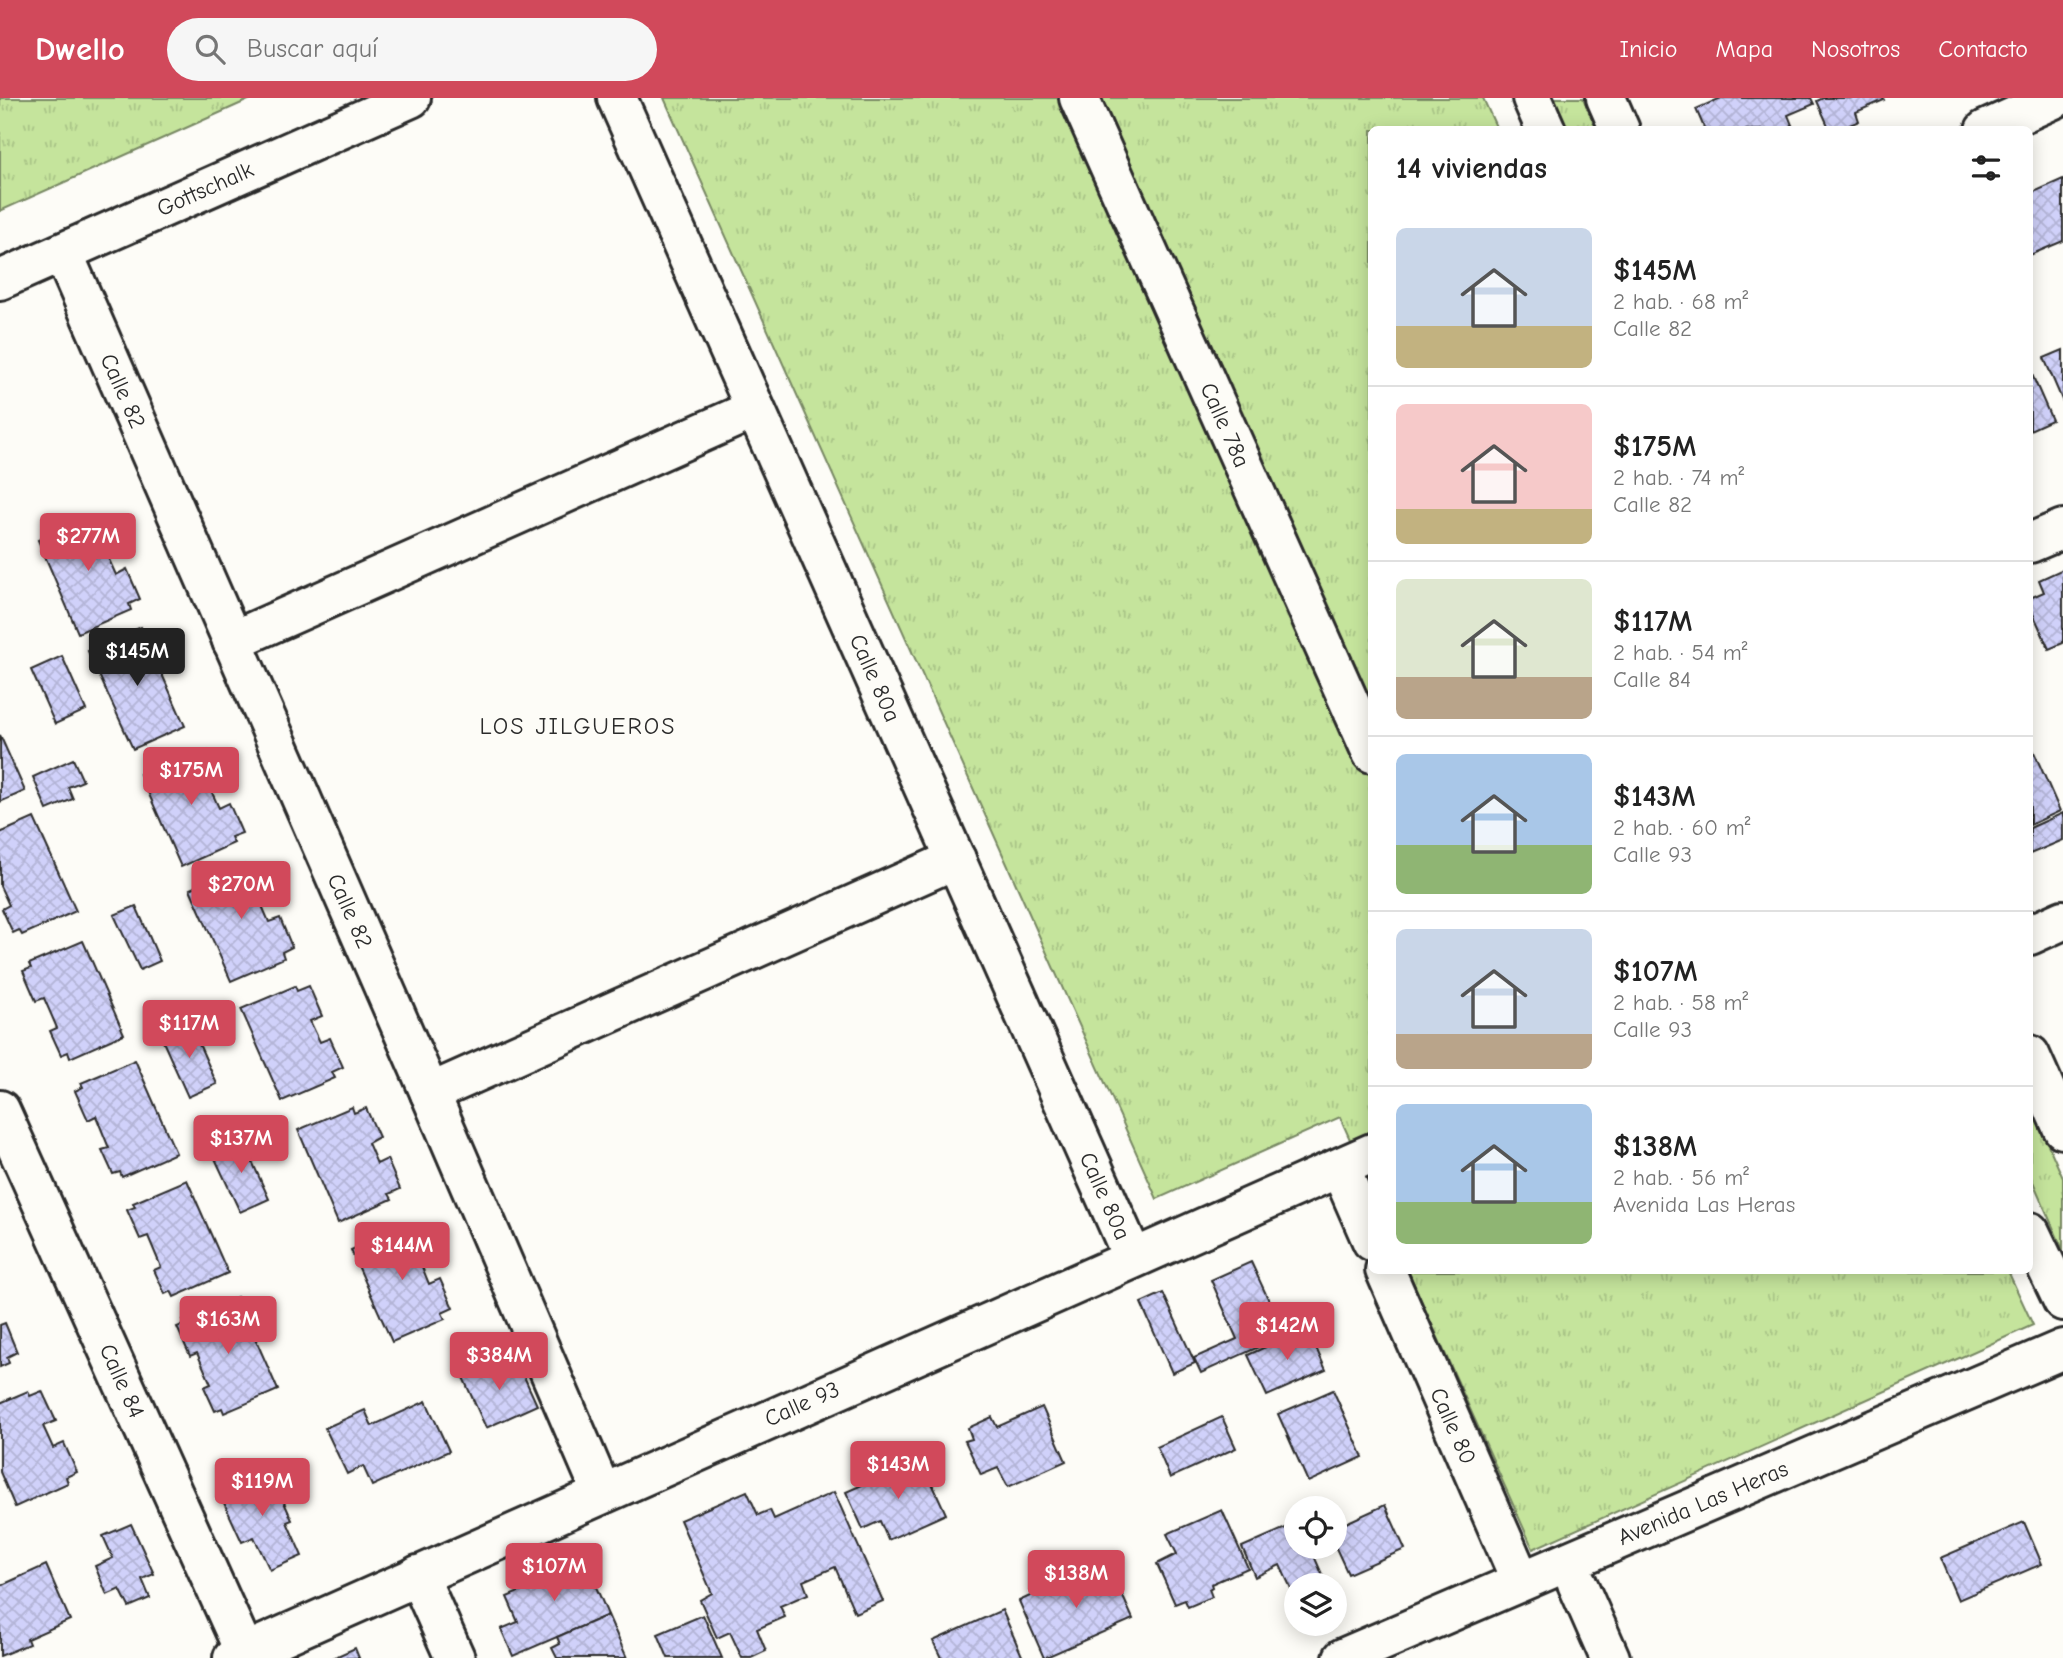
<!DOCTYPE html>
<html lang="es">
<head>
<meta charset="utf-8">
<style>
  :root { --surface:#fff; --page:#f6f6f6; --text:#222; --muted:#767676; --line:#e0e0e0; --accent:#d1495b }
  body { margin:0; font-family:"Comic Neue",sans-serif; background:var(--page); color:var(--text); height:100vh; display:flex; flex-direction:column; font-size:26px; white-space:nowrap }
  * { box-sizing:border-box; margin:0 }
  p { font-size:23px; color:var(--muted) }
  .icon { flex:none; width:38px; height:38px; fill:none; stroke:currentColor; stroke-width:2; stroke-linecap:round; stroke-linejoin:round }
  .map { position:relative; flex:1; overflow:hidden }
  .sheet { position:absolute; left:1368px; top:28px; width:665px; height:1148px; display:flex; flex-direction:column; background:var(--surface); border-radius:10px; box-shadow:0 4px 18px #0003 }
  .sheet>* { flex:none }
  .tools { position:absolute; left:1284px; top:1398px; display:grid; gap:14px }
  .tools a { display:grid; place-items:center; width:63px; height:63px; border-radius:50%; background:var(--surface); box-shadow:0 4px 18px #0003; font-size:35px }
  .price { position:absolute; translate:-50% -60px; padding:0 16px; border-radius:7px; background:var(--accent); color:#fff; font-size:23px; line-height:46px; filter:drop-shadow(0 2px 4px #0008) }
  .price::after { content:''; position:absolute; left:50%; top:42px; width:21px; height:16px; margin-left:-10px; background:inherit; clip-path:polygon(0 0,100% 0,50% 100%) }
  .price.current { background:#222; color:#fff }
  ul { padding:0; list-style:none }
  li { display:flex; align-items:center; gap:21px; height:175px; padding:0 28px }
  li+li { border-top:2px solid var(--line) }
  li span { display:grid; place-items:center; flex:none; width:196px; height:140px; border-radius:10px; color:#555 }
  li>.icon { margin-inline-start:auto }
  span .icon { width:84px; height:84px; fill:#fffc; stroke-width:1 }
  li b { font-size:30px }
  h2 { display:flex; justify-content:space-between; align-items:center; height:84px; padding:0 28px; font-size:30px }
  header { display:flex; align-items:center; gap:42px; box-sizing:border-box; height:98px; padding:0 35px; background:var(--accent); color:#fff }
  header strong { font-size:33px }
  nav { display:flex; gap:38px; margin-inline-start:auto; font-size:24px }
  .search { width:490px; height:63px; background:var(--page); display:flex; align-items:center; gap:18px; box-sizing:border-box; padding:0 24px; border-radius:38px; color:var(--muted); font-size:26px }
  .map>svg:first-child { display:block }
  .grass { fill:url(#grass-tufts); stroke:#788864; stroke-width:2 }
  .building { fill:url(#building-cross-hatch); stroke:#2b2b2b; stroke-width:2 }
  .lines { fill:none; stroke-linecap:round; stroke-linejoin:round }
  .street-casing { stroke:#2b2b2b; stroke-width:44 }
  .secondary-casing { stroke:#2b2b2b; stroke-width:44 }
  .street { stroke:#fdfcf7; stroke-width:38 }
  .secondary { stroke:#fdfcf7; stroke-width:38 }
  .labels { text-anchor:middle; dominant-baseline:central; stroke-width:5; stroke-linejoin:round; paint-order:stroke }
  .street-label { font-size:23px; fill:#2b2b2b; stroke:#fdfcf7 }
  .neighbourhood-label { font-size:24px; letter-spacing:2px; fill:#2b2b2b; stroke:#fdfcf7 }
</style>
</head>
<body>
<header>
<strong>Dwello</strong>
<div class="search"><svg class="icon" aria-label="search" viewBox="0 0 24 24"><circle cx="10" cy="10" r="6"/><path d="M15 15l6 6"/></svg>Buscar aquí</div>
<nav><a>Inicio</a><a>Mapa</a><a>Nosotros</a><a>Contacto</a></nav>
</header>
<div class="map">
<svg width="2063" height="1560" viewBox="0 0 2063 1560">
  <defs>
    <pattern id="grass-tufts" width="24" height="20" patternUnits="userSpaceOnUse" patternTransform="scale(1.75)"><rect width="24" height="20" fill="#c5e49c"/><path d="M3 7l-1-3M5 7V3M7 7l1-3M15 17l-1-3M17 17v-4M19 17l1-3" fill="none" stroke="#a9c487"/></pattern>
    <pattern id="building-cross-hatch" width="8" height="8" patternUnits="userSpaceOnUse" patternTransform="scale(1.75)"><rect width="8" height="8" fill="#d0d1fa"/><path d="M0 0l8 8M0 8l8-8" fill="none" stroke="#b3b4d6"/></pattern>
  </defs>
  <rect width="100%" height="100%" fill="#fdfcf7"/>
  <filter id="ink" filterUnits="userSpaceOnUse"><feTurbulence type="fractalNoise" baseFrequency=".0143" numOctaves="2"/><feDisplacementMap in="SourceGraphic" scale="14" xChannelSelector="R" yChannelSelector="G"/><feConvolveMatrix kernelMatrix="1 2 1 2 8 2 1 2 1" color-interpolation-filters="sRGB"/></filter>
  <g filter="url(#ink)">
    <g class="grass">
      <polygon points="0,0 253,0 0,113"/>
      <polygon points="664,0 1483,0 1497,31 1372,32 1372,1091 1340,1019 1157,1101"/>
      <polygon points="1553,0 1583,0 1597,31 1567,31"/>
      <polygon points="2030,1006 2063,1080 2063,1152 2030,1077"/>
      <polygon points="1408,1173 2008,1173 2033,1227 1533,1451"/>
    </g>
    <g class="building">
      <polygon points="1721,0 1811,0 1814,6 1788,17 1794,32 1705,32 1696,11"/>
      <polygon points="1823,0 1883,0 1884,2 1856,14 1859,23 1839,32 1830,32 1817,3"/>
      <polygon points="2063,81 2063,143 2030,157 2030,90 2032,95"/>
      <polygon points="2063,252 2063,304 2044,260"/>
      <polygon points="2030,272 2052,322 2030,332"/>
      <polygon points="91,419 94,425 106,420 118,449 106,455 116,477 127,471 140,501 129,506 131,512 78,535 38,442"/>
      <polygon points="2063,471 2063,545 2049,551 2030,509 2030,500 2044,494 2039,482"/>
      <polygon points="141,529 185,628 133,651 88,553"/>
      <polygon points="62,558 86,612 55,626 31,572"/>
      <polygon points="0,637 25,693 0,704"/>
      <polygon points="2030,645 2060,713 2030,727"/>
      <polygon points="194,653 196,658 208,653 221,683 209,688 219,710 229,705 242,735 231,739 234,745 181,769 140,676"/>
      <polygon points="73,661 83,683 68,689 73,701 47,712 33,679"/>
      <polygon points="2063,715 2063,742 2030,756 2030,730"/>
      <polygon points="34,720 76,813 22,837 19,832 13,835 2,811 9,807 0,788 0,735"/>
      <polygon points="244,767 246,773 259,768 272,797 260,803 269,824 280,820 292,849 282,854 284,860 231,883 190,791"/>
      <polygon points="136,808 160,863 140,872 114,817"/>
      <polygon points="83,843 124,936 70,960 68,954 61,957 50,933 57,930 44,900 36,903 23,873 31,870 29,866"/>
      <polygon points="295,888 297,893 309,888 322,918 310,923 320,944 330,940 343,969 332,974 335,980 282,1003 241,911"/>
      <polygon points="190,926 217,986 188,999 161,939"/>
      <polygon points="135,962 176,1055 122,1079 120,1074 113,1076 102,1052 109,1050 96,1018 88,1022 75,993 83,989 81,985"/>
      <polygon points="352,1009 354,1015 366,1010 379,1039 368,1045 377,1066 387,1061 400,1091 389,1096 392,1101 338,1125 298,1032"/>
      <polygon points="242,1041 269,1101 240,1114 212,1054"/>
      <polygon points="187,1082 228,1175 174,1199 171,1193 165,1196 154,1172 161,1169 148,1138 140,1141 127,1112 135,1109 133,1105"/>
      <polygon points="404,1128 407,1135 419,1129 432,1159 420,1164 429,1186 440,1181 453,1210 442,1215 445,1221 392,1244 351,1152"/>
      <polygon points="1251,1164 1285,1237 1201,1275 1194,1260 1237,1241 1211,1182"/>
      <polygon points="1163,1195 1195,1265 1172,1275 1141,1205"/>
      <polygon points="237,1199 278,1292 224,1315 222,1310 215,1313 204,1289 211,1286 197,1255 190,1258 177,1229 185,1226 183,1222"/>
      <polygon points="5,1225 17,1254 7,1259 9,1265 0,1269 0,1227"/>
      <polygon points="1307,1230 1326,1272 1267,1298 1248,1257"/>
      <polygon points="516,1261 537,1307 486,1330 461,1275 483,1265 487,1274"/>
      <polygon points="1333,1292 1363,1359 1308,1384 1278,1316"/>
      <polygon points="28,1293 30,1298 42,1293 56,1323 43,1328 53,1350 64,1345 77,1374 66,1379 68,1385 15,1409 0,1374 0,1305"/>
      <polygon points="426,1303 449,1353 372,1388 363,1368 347,1376 325,1330 365,1312 372,1328"/>
      <polygon points="1042,1309 1066,1363 1008,1389 998,1370 981,1377 965,1343 972,1341 968,1330 992,1319 997,1329"/>
      <polygon points="1222,1319 1236,1350 1170,1380 1157,1349"/>
      <polygon points="921,1361 946,1416 888,1442 880,1423 863,1431 846,1394"/>
      <polygon points="269,1371 292,1422 287,1424 302,1458 270,1472 254,1439 242,1444 219,1394"/>
      <polygon points="747,1393 758,1417 770,1412 774,1421 834,1394 883,1503 855,1515 835,1469 803,1483 808,1496 780,1508 785,1519 757,1531 766,1553 751,1560 742,1560 730,1534 717,1540 700,1502 712,1495 680,1422"/>
      <polygon points="1385,1407 1405,1451 1348,1476 1335,1448 1335,1430"/>
      <polygon points="1222,1412 1248,1470 1211,1486 1212,1489 1209,1491 1212,1499 1188,1509 1185,1502 1175,1506 1157,1466 1177,1456 1167,1436"/>
      <polygon points="2024,1424 2042,1466 1958,1502 1940,1460"/>
      <polygon points="1297,1425 1297,1449 1310,1449 1326,1485 1321,1488 1297,1488 1297,1498 1295,1499 1280,1467 1255,1479 1242,1449"/>
      <polygon points="131,1426 154,1476 142,1481 150,1500 129,1509 120,1491 107,1497 95,1468 113,1460 103,1438"/>
      <polygon points="580,1451 608,1517 513,1558 501,1531 518,1524 507,1499 533,1488 527,1474"/>
      <polygon points="1107,1463 1133,1521 1044,1560 1019,1503"/>
      <polygon points="46,1467 70,1522 27,1541 29,1546 0,1558 0,1488"/>
      <polygon points="1002,1512 1023,1560 941,1560 933,1543"/>
      <polygon points="608,1517 627,1560 557,1560 552,1550 560,1546 557,1539"/>
      <polygon points="703,1517 722,1560 668,1560 658,1536"/>
      <polygon points="355,1550 359,1560 333,1560"/>
    </g>
    <g class="lines">
      <defs>
        <g id="street">
          <polyline points="617,0 1133,1160"/>
          <polyline points="1079,0 1372,655"/>
          <polyline points="1985,32 2056,0"/>
          <polyline points="63,155 430,995 602,1395"/>
          <polyline points="0,182 411,0"/>
          <polyline points="2030,445 2063,431"/>
          <polyline points="232,543 755,311"/>
          <polyline points="2030,837 2063,822"/>
          <polyline points="430,995 956,761"/>
          <polyline points="0,1012 245,1555"/>
          <polyline points="1340,1070 1372,1143"/>
          <polyline points="1385,1172 1521,1483"/>
          <polyline points="418,1477 455,1560"/>
          <polyline points="1577,1485 1610,1560"/>
          <polyline points="233,1560 1372,1055"/>
        </g>
        <g id="secondary">
          <polyline points="1532,0 1546,32"/>
          <polyline points="1606,0 1620,32"/>
          <polyline points="2030,957 2063,1031"/>
          <polyline points="2030,1134 2063,1203"/>
          <polyline points="1343,1560 2063,1251"/>
        </g>
      </defs>
      <use href="#street" class="street-casing"/>
      <use href="#secondary" class="secondary-casing"/>
      <use href="#street" class="street"/>
      <use href="#secondary" class="secondary"/>
    </g>
  </g>
  <g class="labels">
    <g class="street-label">
      <text transform="translate(205 91) rotate(-24)">Gottschalk</text>
      <text transform="translate(123 293) rotate(66)">Calle 82</text>
      <text transform="translate(1225 327) rotate(66)">Calle 78a</text>
      <text transform="translate(875 580) rotate(66)">Calle 80a</text>
      <text transform="translate(350 813) rotate(66)">Calle 82</text>
      <text transform="translate(1105 1098) rotate(66)">Calle 80a</text>
      <text transform="translate(122 1283) rotate(66)">Calle 84</text>
      <text transform="translate(802 1306) rotate(-24)">Calle 93</text>
      <text transform="translate(1453 1328) rotate(66)">Calle 80</text>
      <text transform="translate(1703 1405) rotate(-23)">Avenida Las Heras</text>
    </g>
    <g class="neighbourhood-label">
      <text x="578" y="628">LOS JILGUEROS</text>
    </g>
  </g>
</svg>
<div class="tools">
<a><svg class="icon" aria-label="locate" viewBox="0 0 24 24"><circle cx="12" cy="12" r="6"/><path d="M12 2v4M12 18v4M2 12h4M18 12h4"/></svg></a>
<a><svg class="icon" aria-label="layers" viewBox="0 0 24 24"><path d="M12 4l9 5-9 5-9-5zM3 14l9 5 9-5"/></svg></a>
</div>
<b class="price" style="left:88px;top:475px">$277M</b>
<b class="price current" style="left:137px;top:590px">$145M</b>
<b class="price" style="left:191px;top:709px">$175M</b>
<b class="price" style="left:241px;top:823px">$270M</b>
<b class="price" style="left:189px;top:962px">$117M</b>
<b class="price" style="left:241px;top:1077px">$137M</b>
<b class="price" style="left:402px;top:1184px">$144M</b>
<b class="price" style="left:228px;top:1258px">$163M</b>
<b class="price" style="left:1287px;top:1264px">$142M</b>
<b class="price" style="left:499px;top:1294px">$384M</b>
<b class="price" style="left:898px;top:1403px">$143M</b>
<b class="price" style="left:262px;top:1420px">$119M</b>
<b class="price" style="left:554px;top:1505px">$107M</b>
<b class="price" style="left:1076px;top:1512px">$138M</b>
<section class="sheet">
<h2>14 viviendas<svg class="icon" aria-label="filters" viewBox="0 0 24 24"><path d="M4 7h16M4 17h16"/><circle cx="9" cy="7" r="2"/><circle cx="15" cy="17" r="2"/></svg></h2>
<ul>
<li><span style="background:linear-gradient(#c9d6e8 70%,#c2b280 0)"><svg class="icon" aria-label="home" viewBox="0 0 24 24"><path d="M3 11l9-7 9 7M6 9v11h12V9"/></svg></span><div><b>$145M</b><p>2 hab. · 68 m²</p><p>Calle 82</p></div></li>
<li><span style="background:linear-gradient(#f6c9c9 75%,#c2b280 0)"><svg class="icon" aria-label="home" viewBox="0 0 24 24"><path d="M3 11l9-7 9 7M6 9v11h12V9"/></svg></span><div><b>$175M</b><p>2 hab. · 74 m²</p><p>Calle 82</p></div></li>
<li><span style="background:linear-gradient(#dfe7d0 70%,#b9a48a 0)"><svg class="icon" aria-label="home" viewBox="0 0 24 24"><path d="M3 11l9-7 9 7M6 9v11h12V9"/></svg></span><div><b>$117M</b><p>2 hab. · 54 m²</p><p>Calle 84</p></div></li>
<li><span style="background:linear-gradient(#a9c7e8 65%,#8fb573 0)"><svg class="icon" aria-label="home" viewBox="0 0 24 24"><path d="M3 11l9-7 9 7M6 9v11h12V9"/></svg></span><div><b>$143M</b><p>2 hab. · 60 m²</p><p>Calle 93</p></div></li>
<li><span style="background:linear-gradient(#c9d6e8 75%,#b9a48a 0)"><svg class="icon" aria-label="home" viewBox="0 0 24 24"><path d="M3 11l9-7 9 7M6 9v11h12V9"/></svg></span><div><b>$107M</b><p>2 hab. · 58 m²</p><p>Calle 93</p></div></li>
<li><span style="background:linear-gradient(#a9c7e8 70%,#8fb573 0)"><svg class="icon" aria-label="home" viewBox="0 0 24 24"><path d="M3 11l9-7 9 7M6 9v11h12V9"/></svg></span><div><b>$138M</b><p>2 hab. · 56 m²</p><p>Avenida Las Heras</p></div></li>
</ul>
</section>
</div>
</body>
</html>
